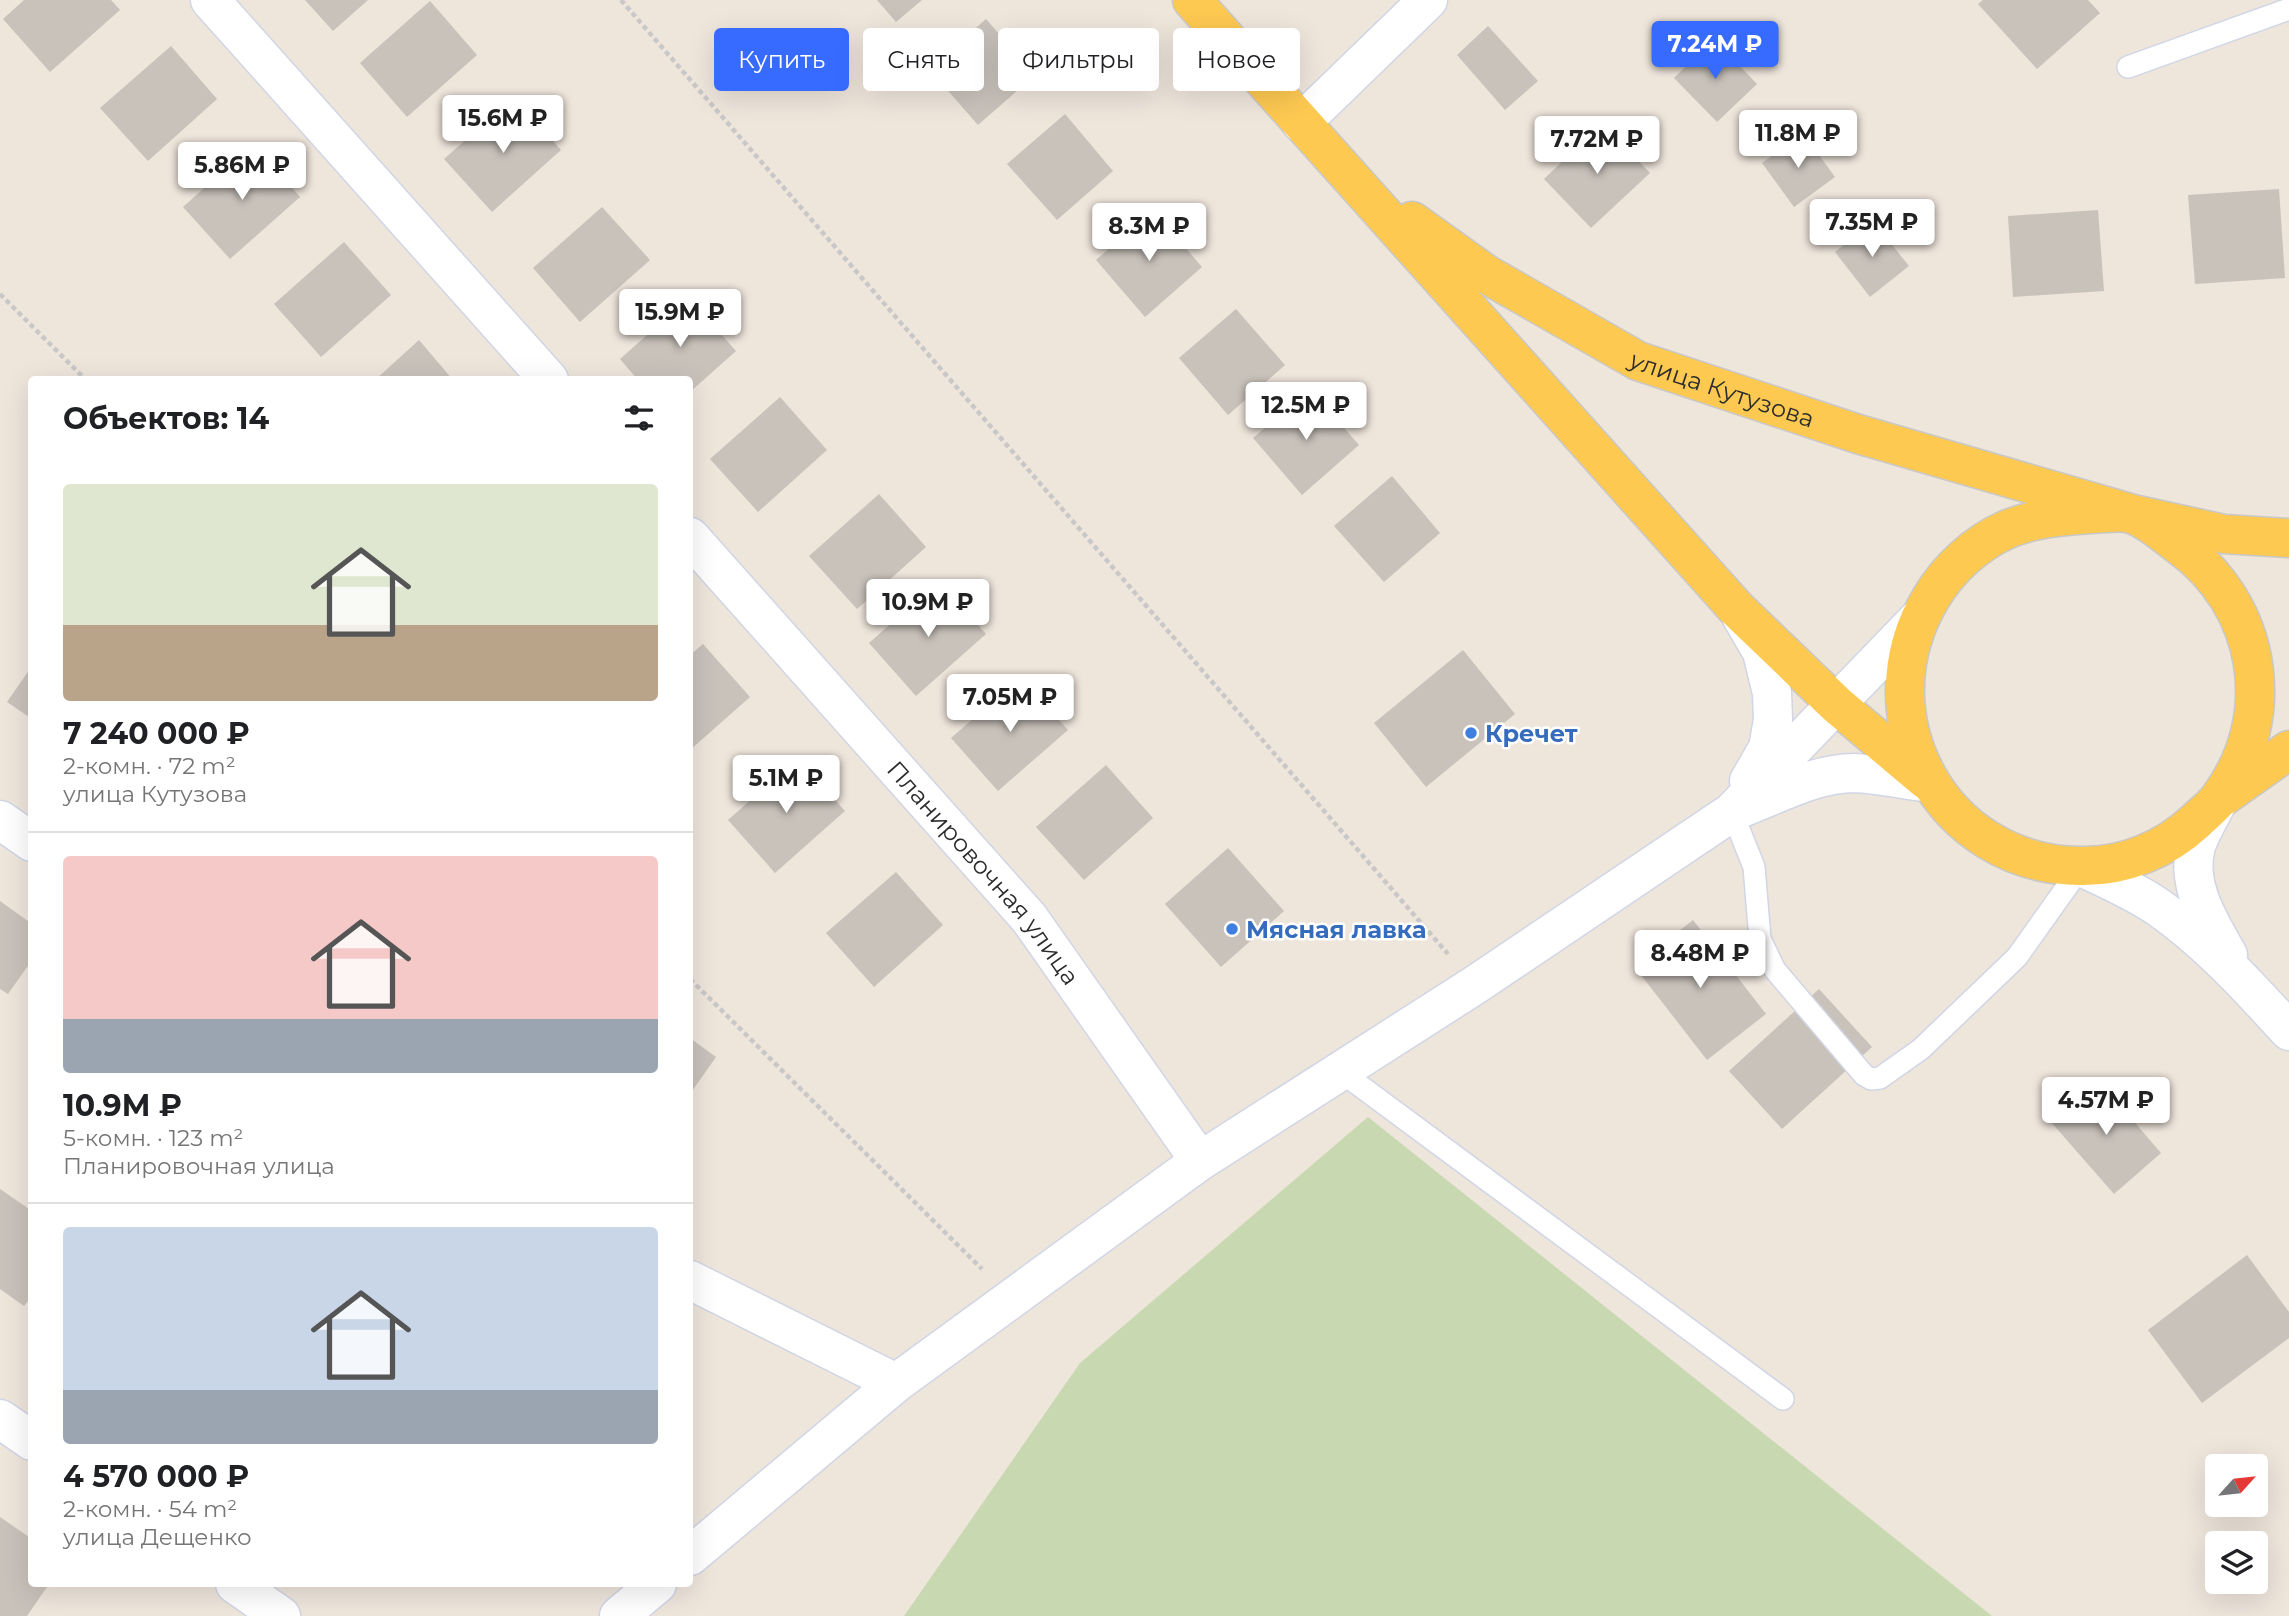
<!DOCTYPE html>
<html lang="ru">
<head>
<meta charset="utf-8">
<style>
  :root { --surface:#fff; --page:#f2f2f2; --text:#202124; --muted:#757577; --line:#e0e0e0; --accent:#376bff }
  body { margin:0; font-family:Montserrat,sans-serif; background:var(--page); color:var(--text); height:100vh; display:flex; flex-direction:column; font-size:26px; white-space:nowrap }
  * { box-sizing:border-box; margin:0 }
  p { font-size:23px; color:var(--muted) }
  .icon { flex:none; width:38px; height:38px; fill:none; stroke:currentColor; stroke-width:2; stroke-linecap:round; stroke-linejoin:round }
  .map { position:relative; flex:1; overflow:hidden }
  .panel { position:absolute; left:28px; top:376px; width:665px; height:1211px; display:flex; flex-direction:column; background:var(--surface); border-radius:7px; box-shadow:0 7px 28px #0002 }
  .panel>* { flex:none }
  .banner { position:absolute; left:714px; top:28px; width:665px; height:63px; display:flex; gap:14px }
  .needle { width:46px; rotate:63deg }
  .tools { position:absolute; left:2205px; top:1454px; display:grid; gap:14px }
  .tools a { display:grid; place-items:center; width:63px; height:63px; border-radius:7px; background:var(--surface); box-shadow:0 7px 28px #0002; font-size:35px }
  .price { position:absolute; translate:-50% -60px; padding:0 16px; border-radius:7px; background:#fff; color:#222; font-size:23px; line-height:46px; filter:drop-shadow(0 2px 4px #0008) }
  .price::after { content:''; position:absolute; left:50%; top:42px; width:21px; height:16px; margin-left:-10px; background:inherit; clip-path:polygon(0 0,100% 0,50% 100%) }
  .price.on { background:var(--accent); color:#fff }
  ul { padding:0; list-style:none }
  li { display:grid; align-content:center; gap:14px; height:371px; padding:0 35px }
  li+li { border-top:2px solid var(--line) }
  li span { display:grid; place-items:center; height:217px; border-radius:7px; color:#555 }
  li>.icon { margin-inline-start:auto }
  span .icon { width:126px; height:126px; fill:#fffc; stroke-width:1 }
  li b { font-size:30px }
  h2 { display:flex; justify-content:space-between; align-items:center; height:84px; padding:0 35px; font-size:30px }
  .pill { padding:0 24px; border-radius:7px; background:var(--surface); box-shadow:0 7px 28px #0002; font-size:24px; line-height:63px }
  .pill.on { background:var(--accent); color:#fff }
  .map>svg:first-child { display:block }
  .cemetery { fill:#c8d9b1 }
  .building { fill:#c9c2bb }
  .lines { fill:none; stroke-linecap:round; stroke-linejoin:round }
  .lane-casing { stroke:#d0d6e5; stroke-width:24 }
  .street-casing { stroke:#d0d6e5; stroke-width:41 }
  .secondary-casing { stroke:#d0d6e5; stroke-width:41 }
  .primary-casing { stroke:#c8c8c8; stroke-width:41 }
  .path { stroke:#c8c8c8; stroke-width:4.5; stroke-dasharray:5 3.5; stroke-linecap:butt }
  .lane { stroke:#fff; stroke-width:21 }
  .street { stroke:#fff; stroke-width:38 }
  .secondary { stroke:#fff; stroke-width:38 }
  .primary { stroke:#fdc951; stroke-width:38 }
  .shop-dot { fill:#3f7fe0; stroke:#fff; stroke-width:2.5 }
  .labels { text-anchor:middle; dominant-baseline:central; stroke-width:5; stroke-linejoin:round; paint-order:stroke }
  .street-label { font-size:24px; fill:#2b2b2b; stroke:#fff }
  .shop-label { font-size:24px; font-weight:bold; fill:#366cbe; stroke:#fff; text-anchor:start }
</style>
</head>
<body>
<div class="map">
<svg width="2289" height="1616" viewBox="0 0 2289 1616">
  <rect width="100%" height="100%" fill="#eee5db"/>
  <polygon class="cemetery" points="1368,1117 1992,1616 904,1616 1080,1363"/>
  <g class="building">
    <polygon points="24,0 111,0 120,10 50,72 3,19"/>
    <polygon points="305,0 368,0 333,31"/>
    <polygon points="877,0 922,0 896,22"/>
    <polygon points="1983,0 2088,0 2100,13 2037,69 1978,4"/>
    <polygon points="430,1 477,55 407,117 360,63"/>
    <polygon points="986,19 1035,75 978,125 929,69"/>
    <polygon points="1488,26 1538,81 1505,110 1457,55"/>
    <polygon points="1714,39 1757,84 1717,122 1674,78"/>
    <polygon points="171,46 217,99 148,161 100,108"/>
    <polygon points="514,97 561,150 492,212 444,159"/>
    <polygon points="1065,114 1113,171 1057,220 1007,164"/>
    <polygon points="1602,123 1650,173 1591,228 1544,179"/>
    <polygon points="1803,133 1835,177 1794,207 1762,163"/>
    <polygon points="253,144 300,197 230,259 183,207"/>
    <polygon points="2279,189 2285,278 2195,284 2188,195"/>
    <polygon points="602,207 650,260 580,322 533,268"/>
    <polygon points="1153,210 1202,267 1145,317 1096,260"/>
    <polygon points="2098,210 2104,291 2013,297 2008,216"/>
    <polygon points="1873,221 1909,266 1870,297 1835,252"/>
    <polygon points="344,242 391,295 321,357 274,304"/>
    <polygon points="689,298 736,351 690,392 690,380 638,380 620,359"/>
    <polygon points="1236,309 1285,365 1228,415 1179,358"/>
    <polygon points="419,340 453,380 375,380"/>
    <polygon points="1310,389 1359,445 1302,495 1253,438"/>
    <polygon points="780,397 827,450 758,512 710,459"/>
    <polygon points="1392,476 1440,533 1384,582 1334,526"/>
    <polygon points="879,494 926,547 857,609 809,556"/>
    <polygon points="939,581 986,634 916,696 869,643"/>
    <polygon points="703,644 750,697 690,750 690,655"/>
    <polygon points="1463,650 1515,714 1426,787 1374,723"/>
    <polygon points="32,666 32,719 7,702"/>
    <polygon points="1021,677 1068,730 998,791 951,738"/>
    <polygon points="798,758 845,811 775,873 728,820"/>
    <polygon points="1106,765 1153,818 1084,880 1036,827"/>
    <polygon points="1228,848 1284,911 1221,967 1165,904"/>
    <polygon points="896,872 943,925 874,987 826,933"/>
    <polygon points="0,901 32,924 32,960 8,994 0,989"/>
    <polygon points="1693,920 1766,1014 1707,1060 1634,966"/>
    <polygon points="1819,989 1872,1047 1782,1129 1729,1071"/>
    <polygon points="690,1038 716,1057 690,1094"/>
    <polygon points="2099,1081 2161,1153 2114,1194 2051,1122"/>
    <polygon points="0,1189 32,1211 32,1296 24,1306 0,1289"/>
    <polygon points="2247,1255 2289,1312 2289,1338 2202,1403 2148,1330"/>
    <polygon points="0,1517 32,1539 32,1584 49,1584 27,1616 0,1616"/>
  </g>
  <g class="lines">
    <defs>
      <g id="lane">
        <polyline points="2128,67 2289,9"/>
        <polyline points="1732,812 1754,867 1760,939 1775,970 1864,1075 1871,1079 1880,1078 1921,1049 2017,957 2081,867"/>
        <polyline points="1340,1071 1783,1399"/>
      </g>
      <g id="street">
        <polyline points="210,0 549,380"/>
        <polyline points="1301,123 1428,0"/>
        <path id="s1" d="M690,537L1029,918L1200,1161"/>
        <path d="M2218,801C2211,815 2201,831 2196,846C2185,885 2210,923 2228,955"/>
        <polyline points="0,820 32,842"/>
        <path d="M2081,867C2107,879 2134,891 2158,907C2207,941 2249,987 2289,1031"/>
        <polyline points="690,1280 896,1383"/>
        <polyline points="0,1419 32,1441"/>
        <polyline points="235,1584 281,1616"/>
      </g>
      <g id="secondary">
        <polyline points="1741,616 1762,652 1772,693 1773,720 1768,748 1749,781"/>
        <path d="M1744,807C1778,794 1816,773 1854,773C1879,774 1906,780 1931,783"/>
        <polyline points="690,1556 896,1383 1200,1161 1475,985 1732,812 1919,618"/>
        <polyline points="619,1616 657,1584"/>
      </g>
      <g id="primary">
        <polyline points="1192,0 1736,608 1837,705 1926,780"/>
        <path id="s2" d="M1412,221L1486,274L1638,361L1858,434L2133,514L2224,534L2289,538"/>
        <path d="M2090,514C2102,514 2123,510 2134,515C2150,521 2166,536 2180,546C2261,605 2280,715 2220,797C2214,806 2204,813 2196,821C2165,850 2123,867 2080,866C1942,865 1860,716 1931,598C1948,569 1976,543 2008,529C2035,518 2061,516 2090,514Z"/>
        <polyline points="2224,796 2289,750"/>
      </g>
    </defs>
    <use href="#lane" class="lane-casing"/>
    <use href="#street" class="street-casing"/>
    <use href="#secondary" class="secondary-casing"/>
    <use href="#primary" class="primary-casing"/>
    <g class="path">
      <polyline points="621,0 1448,954"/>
      <polyline points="0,294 86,380"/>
      <polyline points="690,979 982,1269"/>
    </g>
    <use href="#lane" class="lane"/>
    <use href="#street" class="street"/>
    <use href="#secondary" class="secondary"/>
    <use href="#primary" class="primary"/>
  </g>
  <g class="shop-dot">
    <circle cx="1471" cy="733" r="7"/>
    <circle cx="1232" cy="929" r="7"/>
  </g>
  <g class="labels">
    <g class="street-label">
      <text stroke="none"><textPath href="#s2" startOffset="355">улица Кутузова</textPath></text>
      <text stroke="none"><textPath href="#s1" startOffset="446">Планировочная улица</textPath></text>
    </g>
    <g class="shop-label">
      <text x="1485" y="733">Кречет</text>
      <text x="1246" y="929">Мясная лавка</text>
    </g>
  </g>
</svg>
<div class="tools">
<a><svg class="needle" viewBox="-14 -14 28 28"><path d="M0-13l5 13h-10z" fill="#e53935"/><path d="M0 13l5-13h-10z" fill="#757577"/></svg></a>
<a><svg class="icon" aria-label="layers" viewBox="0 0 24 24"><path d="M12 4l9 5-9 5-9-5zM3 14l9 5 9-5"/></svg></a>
</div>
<b class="price on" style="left:1715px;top:81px">7.24M ₽</b>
<b class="price" style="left:503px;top:155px">15.6M ₽</b>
<b class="price" style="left:1798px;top:170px">11.8M ₽</b>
<b class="price" style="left:1597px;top:176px">7.72M ₽</b>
<b class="price" style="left:242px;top:202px">5.86M ₽</b>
<b class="price" style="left:1872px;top:259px">7.35M ₽</b>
<b class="price" style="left:1149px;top:263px">8.3M ₽</b>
<b class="price" style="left:680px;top:349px">15.9M ₽</b>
<b class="price" style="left:1306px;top:442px">12.5M ₽</b>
<b class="price" style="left:928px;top:639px">10.9M ₽</b>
<b class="price" style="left:1010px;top:734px">7.05M ₽</b>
<b class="price" style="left:786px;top:815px">5.1M ₽</b>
<b class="price" style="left:1700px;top:990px">8.48M ₽</b>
<b class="price" style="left:2106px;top:1137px">4.57M ₽</b>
<div class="banner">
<a class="pill on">Купить</a>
<a class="pill">Снять</a>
<a class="pill">Фильтры</a>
<a class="pill">Новое</a>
</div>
<section class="panel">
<h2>Объектов: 14<svg class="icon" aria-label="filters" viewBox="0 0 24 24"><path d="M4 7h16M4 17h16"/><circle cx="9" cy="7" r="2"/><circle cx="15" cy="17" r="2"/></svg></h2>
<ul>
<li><span style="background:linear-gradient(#dfe7d0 65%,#b9a48a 0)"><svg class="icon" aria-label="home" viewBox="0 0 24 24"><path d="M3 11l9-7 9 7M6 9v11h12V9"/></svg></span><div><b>7 240 000 ₽</b><p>2-комн. · 72 m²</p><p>улица Кутузова</p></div></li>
<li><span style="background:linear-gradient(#f6c9c9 75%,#9aa5b1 0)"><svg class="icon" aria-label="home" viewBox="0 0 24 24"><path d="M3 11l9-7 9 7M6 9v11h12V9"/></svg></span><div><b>10.9M ₽</b><p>5-комн. · 123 m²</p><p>Планировочная улица</p></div></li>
<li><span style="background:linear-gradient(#c9d6e8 75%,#9aa5b1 0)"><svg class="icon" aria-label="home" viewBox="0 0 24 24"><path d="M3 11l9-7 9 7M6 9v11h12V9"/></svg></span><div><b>4 570 000 ₽</b><p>2-комн. · 54 m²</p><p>улица Дещенко</p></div></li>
</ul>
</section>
</div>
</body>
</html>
